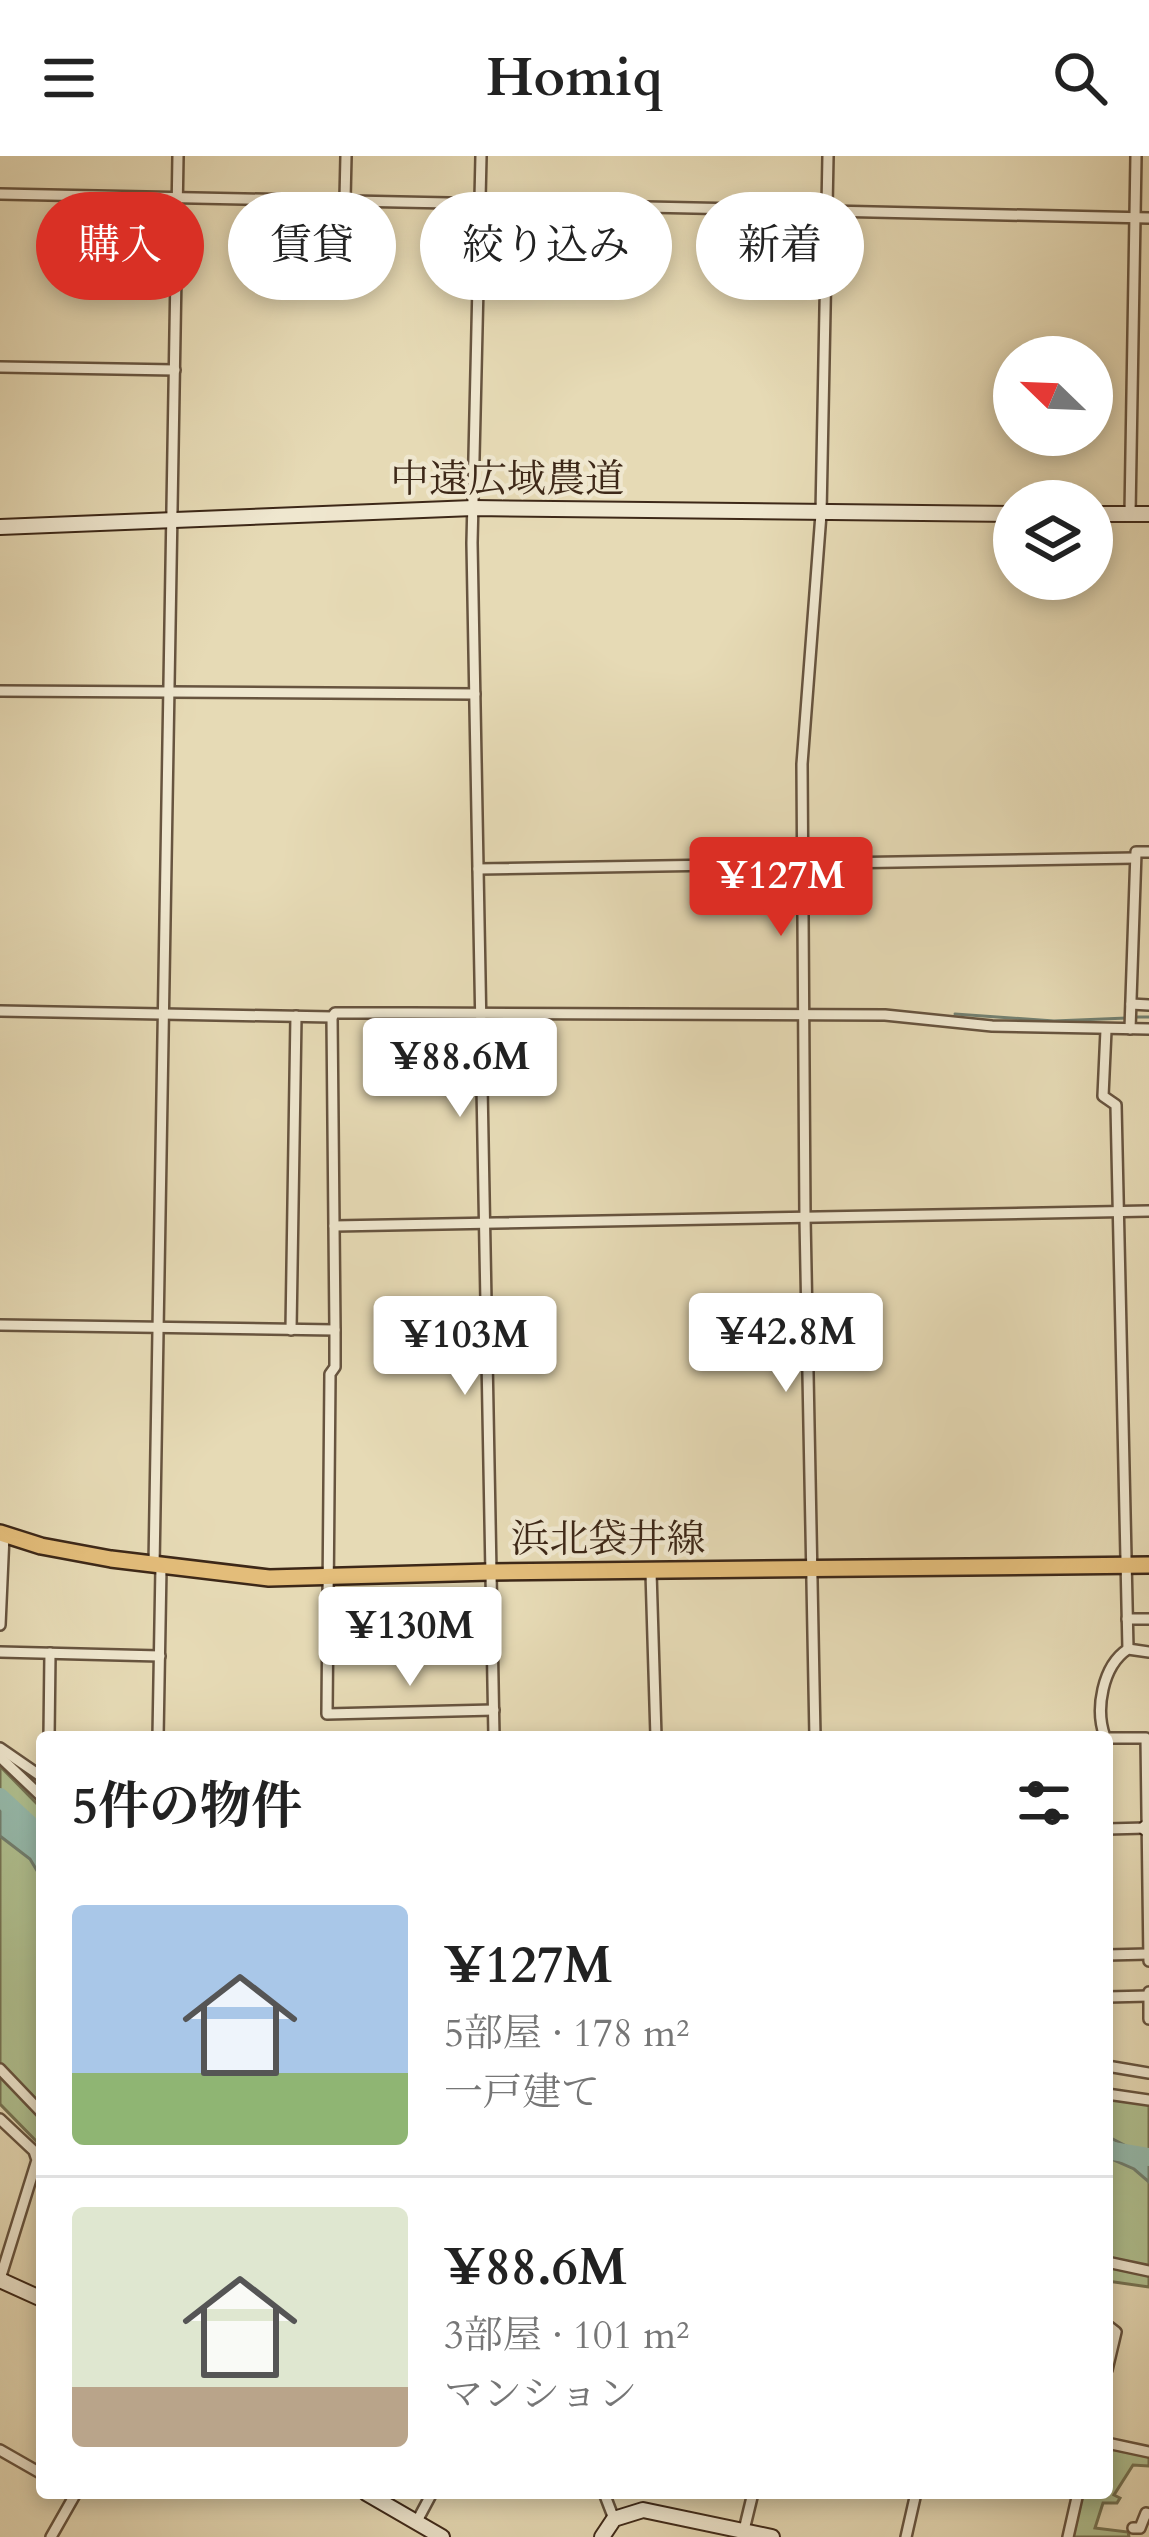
<!DOCTYPE html>
<html lang="ja">
<head>
<meta charset="utf-8">
<style>
  :root { --surface:#fff; --page:#f2f2f2; --text:#222; --muted:#767676; --line:#e0e0e0; --accent:#d93025 }
  body { margin:0; font-family:Cardo,"Noto Serif JP",serif; background:var(--page); color:var(--text); height:100vh; display:flex; flex-direction:column; font-size:45px; white-space:nowrap }
  * { box-sizing:border-box; margin:0 }
  p { font-size:39px; color:var(--muted) }
  .icon { flex:none; width:66px; height:66px; fill:none; stroke:currentColor; stroke-width:2; stroke-linecap:round; stroke-linejoin:round }
  .map { position:relative; flex:1; overflow:hidden }
  .panel { position:absolute; left:36px; top:1575px; width:1077px; height:768px; display:flex; flex-direction:column; background:var(--surface); border-radius:12px; box-shadow:0 6px 18px #0003 }
  .panel>* { flex:none }
  .top-card { position:absolute; left:36px; top:36px; width:1077px; height:108px; display:flex; gap:24px }
  .needle { width:78px; rotate:293deg }
  .fabs { position:absolute; left:993px; top:180px; display:grid; gap:24px }
  .fabs a { display:grid; place-items:center; width:120px; height:120px; border-radius:50%; background:var(--surface); box-shadow:0 6px 18px #0003; font-size:60px }
  .price { position:absolute; translate:-50% -102px; padding:0 27px; border-radius:12px; background:#fff; color:#222; font-size:39px; line-height:78px; filter:drop-shadow(0 3px 6px #0008) }
  .price::after { content:''; position:absolute; left:50%; top:72px; width:36px; height:27px; margin-left:-18px; background:inherit; clip-path:polygon(0 0,100% 0,50% 100%) }
  .price.active { background:var(--accent); color:#fff }
  ul { padding:0; list-style:none }
  li { display:flex; align-items:center; gap:36px; height:300px; padding:0 36px }
  li+li { border-top:3px solid var(--line) }
  li span { display:grid; place-items:center; flex:none; width:336px; height:240px; border-radius:12px; color:#555 }
  li>.icon { margin-inline-start:auto }
  span .icon { width:144px; height:144px; fill:#fffc; stroke-width:1 }
  li b { font-size:51px }
  h2 { display:flex; justify-content:space-between; align-items:center; height:144px; padding:0 36px; font-size:51px }
  .tag { padding:0 42px; border-radius:54px; background:var(--surface); box-shadow:0 6px 18px #0003; font-size:42px; line-height:108px }
  .tag.active { background:var(--accent); color:#fff }
  header { display:flex; justify-content:space-between; align-items:center; height:156px; padding:0 36px; background:var(--surface); font-size:54px; font-weight:600 }
  .map>svg:first-child { display:block }
  .green { fill:#b0c191; stroke:#767454; stroke-width:3 }
  .water { fill:#96bbad; stroke:#728071; stroke-width:3 }
  .lines { fill:none; stroke-linecap:round; stroke-linejoin:round }
  .stream { stroke:#728071; stroke-width:3 }
  .river { stroke:#96bbad; stroke-width:18 }
  .street-casing { stroke:#67543f; stroke-width:14 }
  .secondary-casing { stroke:#3d2818; stroke-width:18 }
  .primary-casing { stroke:#3d2818; stroke-width:20 }
  .street { stroke:#efe7cf; stroke-width:9 }
  .secondary { stroke:#efe7cf; stroke-width:14 }
  .primary { stroke:#e3bd7a; stroke-width:15 }
  .labels { text-anchor:middle; dominant-baseline:central; stroke-width:9; stroke-linejoin:round; paint-order:stroke }
  .street-label { font-size:39px; fill:#3d2818; stroke:#efe7cf }
</style>
</head>
<body>
<header><svg class="icon" aria-label="menu" viewBox="0 0 24 24"><path d="M4 6h16M4 12h16M4 18h16"/></svg>Homiq<svg class="icon" aria-label="search" viewBox="0 0 24 24"><circle cx="10" cy="10" r="6"/><path d="M15 15l6 6"/></svg></header>
<div class="map">
<svg width="1149" height="2381" viewBox="0 0 1149 2381">
  <rect width="100%" height="100%" fill="#e6dab5"/>
  <filter id="stains"><feTurbulence type="fractalNoise" baseFrequency=".00167" numOctaves="4"/><feColorMatrix values="0 0 0 0 .2 0 0 0 0 .09 0 0 0 0 .02 0 0 0 .5 -.17"/></filter>
  <radialGradient id="worn" r=".72"><stop offset=".6" stop-color="#630" stop-opacity="0"/><stop offset="1" stop-color="#630" stop-opacity=".3"/></radialGradient>
  <g class="green">
    <polygon points="0,1610 42,1653 42,1991 0,1948"/>
    <polygon points="1107,1938 1149,1942 1149,2131 1107,2125"/>
    <polygon points="1107,2290 1149,2297 1149,2310 1133,2309 1114,2339 1120,2342 1117,2347 1103,2347 1095,2372 1128,2376 1129,2381 1073,2381 1083,2337 1107,2337"/>
  </g>
  <g class="water">
    <polygon points="0,1643 23,1658 42,1680 42,1723 30,1703 0,1680"/>
    <polygon points="1107,1980 1149,2002 1149,2026 1134,2013 1107,2001"/>
  </g>
  <g class="lines">
    <g class="stream">
      <polyline points="955,858 1054,865 1127,862"/>
      <polyline points="1137,861 1149,861"/>
    </g>
    <g class="river">
      <polyline points="0,1641 42,1680"/>
      <polyline points="1107,1994 1149,2001"/>
    </g>
    <defs>
      <g id="street">
        <polyline points="481,0 472,387 494,1581"/>
        <path d="M0,38C383,43 766,55 1149,62"/>
        <polyline points="345,43 346,0"/>
        <polyline points="0,211 175,214"/>
        <polyline points="1130,358 1136,0"/>
        <polyline points="0,535 475,538"/>
        <polyline points="478,713 1135,702"/>
        <polyline points="1131,848 1149,849"/>
        <polyline points="0,855 332,861 335,857 411,857 885,859 992,870 1149,873"/>
        <polyline points="332,861 335,1174 335,1211 330,1218 327,1558 494,1554"/>
        <polyline points="1130,873 1136,696 1149,696"/>
        <polyline points="1106,874 1103,940 1116,949 1128,1493"/>
        <polyline points="334,1070 1149,1055"/>
        <polyline points="0,1169 335,1174"/>
        <polyline points="291,1174 296,860"/>
        <polyline points="154,1410 178,0"/>
        <polyline points="651,1416 656,1581"/>
        <polyline points="1127,1463 1149,1463"/>
        <polyline points="0,1469 4,1379"/>
        <polyline points="0,1496 160,1500"/>
        <polyline points="49,1581 50,1497"/>
        <polyline points="158,1581 161,1411"/>
        <polyline points="815,1581 805,1062 802,608 821,358 828,0"/>
        <path d="M1105,1581C1095,1554 1102,1510 1128,1493L1149,1496"/>
        <polyline points="1107,1582 1146,1582 1149,1805"/>
        <polyline points="0,1592 42,1621"/>
        <polyline points="0,1601 42,1641"/>
        <polyline points="1107,1673 1146,1672"/>
        <polyline points="1107,1799 1148,1798"/>
        <polyline points="1149,1836 1149,1863"/>
        <polyline points="1107,1841 1149,1840"/>
        <polyline points="1107,1910 1149,1917"/>
        <polyline points="0,1913 42,1957"/>
        <polyline points="1107,1938 1149,1944"/>
        <polyline points="0,1963 34,1995 37,2004 0,2123"/>
        <polyline points="1107,2106 1149,2115"/>
        <polyline points="1107,2169 1116,2176 1107,2214"/>
        <polyline points="1107,2287 1149,2296"/>
        <polyline points="0,2294 42,2318"/>
        <polyline points="604,2337 614,2363"/>
        <polyline points="416,2367 432,2337"/>
        <polyline points="1133,2372 1140,2372 1146,2357 1149,2358"/>
        <polyline points="744,2374 753,2337"/>
        <polyline points="51,2381 76,2337"/>
        <polyline points="906,2381 916,2337"/>
        <polyline points="1068,2381 1078,2337"/>
      </g>
      <g id="secondary">
        <polyline points="1092,358 1149,358"/>
        <polyline points="0,371 473,352 1014,358"/>
        <polyline points="1146,1672 1149,1672"/>
        <polyline points="0,2124 42,2143"/>
        <polyline points="366,2337 442,2381"/>
        <polyline points="602,2381 614,2363 643,2354 772,2381"/>
      </g>
      <polyline id="primary" points="0,1377 41,1390 111,1403 269,1422 490,1416 1149,1409"/>
    </defs>
    <use href="#street" class="street-casing"/>
    <use href="#secondary" class="secondary-casing"/>
    <use href="#primary" class="primary-casing"/>
    <use href="#street" class="street"/>
    <use href="#secondary" class="secondary"/>
    <use href="#primary" class="primary"/>
  </g>
  <g class="labels">
    <g class="street-label">
      <text x="507" y="323">中遠広域農道</text>
      <text x="608" y="1383">浜北袋井線</text>
    </g>
  </g>
  <rect width="100%" height="100%" filter="url(#stains)"/>
  <rect width="100%" height="100%" fill="url(#worn)"/>
</svg>
<div class="fabs">
<a><svg class="needle" viewBox="-14 -14 28 28"><path d="M0-13l5 13h-10z" fill="#e53935"/><path d="M0 13l5-13h-10z" fill="#767676"/></svg></a>
<a><svg class="icon" aria-label="layers" viewBox="0 0 24 24"><path d="M12 4l9 5-9 5-9-5zM3 14l9 5 9-5"/></svg></a>
</div>
<b class="price active" style="left:781px;top:783px">¥127M</b>
<b class="price" style="left:460px;top:964px">¥88.6M</b>
<b class="price" style="left:786px;top:1239px">¥42.8M</b>
<b class="price" style="left:465px;top:1242px">¥103M</b>
<b class="price" style="left:410px;top:1533px">¥130M</b>
<div class="top-card">
<a class="tag active">購入</a>
<a class="tag">賃貸</a>
<a class="tag">絞り込み</a>
<a class="tag">新着</a>
</div>
<section class="panel">
<h2>5件の物件<svg class="icon" aria-label="filters" viewBox="0 0 24 24"><path d="M4 7h16M4 17h16"/><circle cx="9" cy="7" r="2"/><circle cx="15" cy="17" r="2"/></svg></h2>
<ul>
<li><span style="background:linear-gradient(#a9c7e8 70%,#8fb573 0)"><svg class="icon" aria-label="home" viewBox="0 0 24 24"><path d="M3 11l9-7 9 7M6 9v11h12V9"/></svg></span><div><b>¥127M</b><p>5部屋 · 178 m²</p><p>一戸建て</p></div></li>
<li><span style="background:linear-gradient(#dfe7d0 75%,#b9a48a 0)"><svg class="icon" aria-label="home" viewBox="0 0 24 24"><path d="M3 11l9-7 9 7M6 9v11h12V9"/></svg></span><div><b>¥88.6M</b><p>3部屋 · 101 m²</p><p>マンション</p></div></li>
</ul>
</section>
</div>
</body>
</html>
